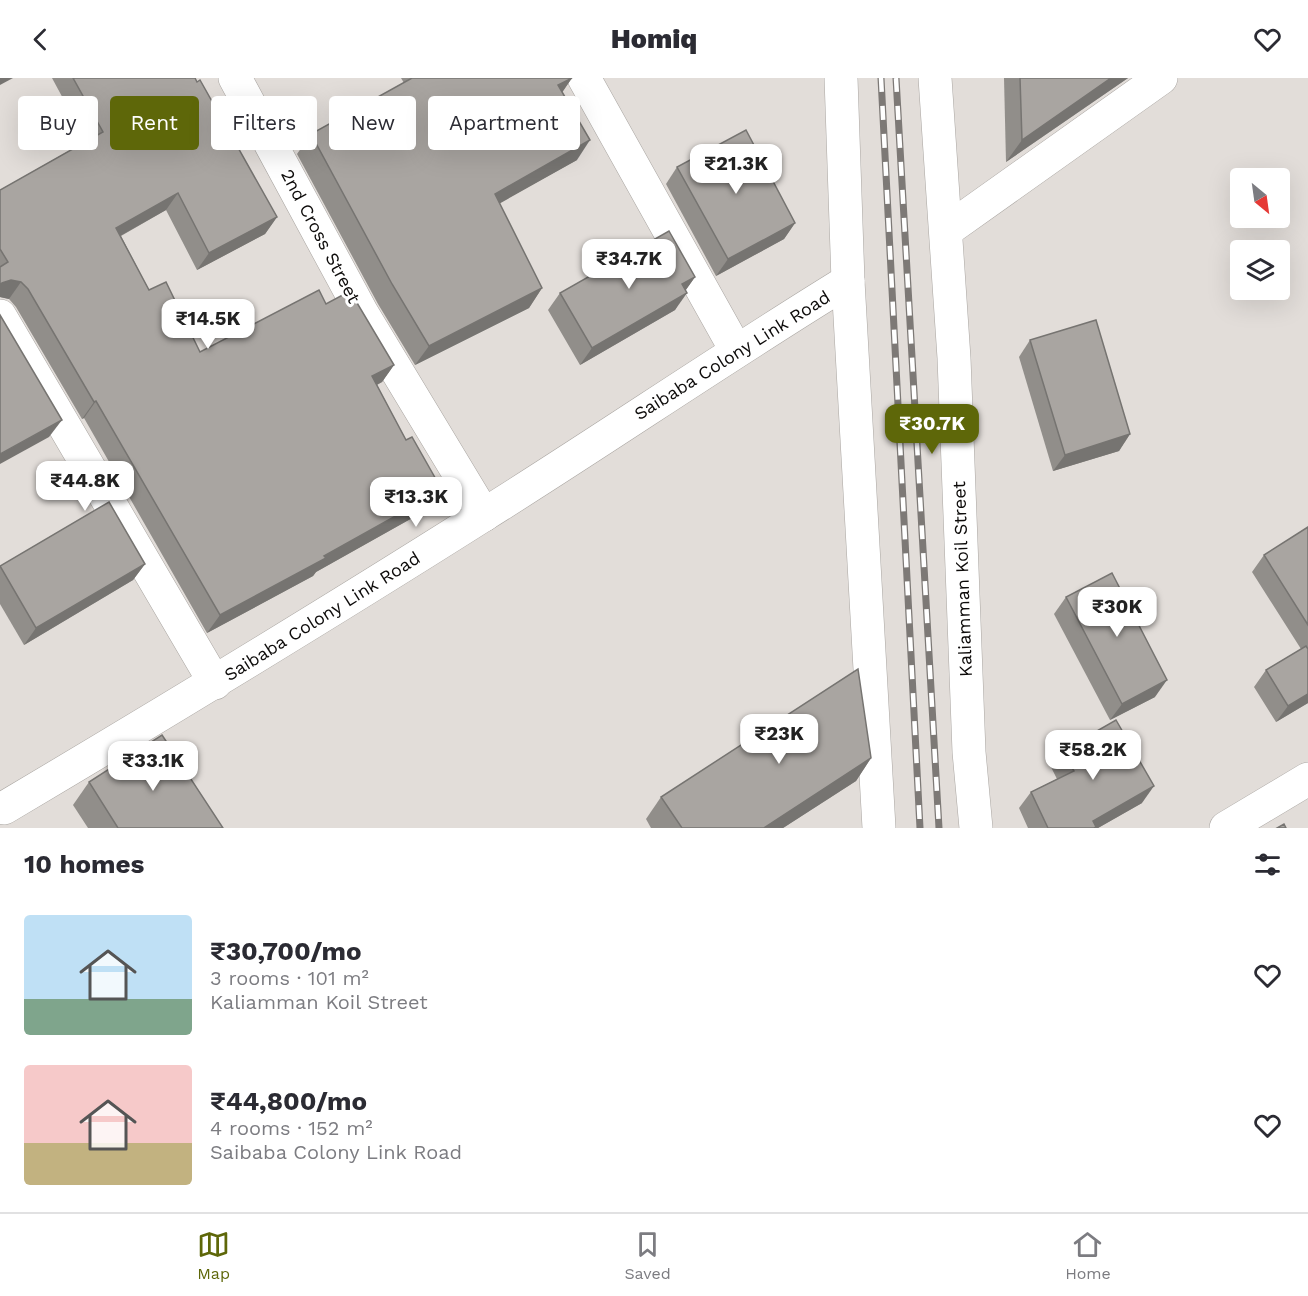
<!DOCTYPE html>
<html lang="en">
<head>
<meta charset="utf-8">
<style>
  :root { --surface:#fff; --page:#f7f7f7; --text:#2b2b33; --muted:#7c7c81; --line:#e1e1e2; --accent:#5e6709 }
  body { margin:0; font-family:"Work Sans",sans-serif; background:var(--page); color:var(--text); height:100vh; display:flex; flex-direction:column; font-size:22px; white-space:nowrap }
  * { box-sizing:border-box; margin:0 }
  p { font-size:20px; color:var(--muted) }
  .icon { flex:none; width:33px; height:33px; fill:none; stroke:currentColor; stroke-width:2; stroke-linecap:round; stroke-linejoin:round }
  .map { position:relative; height:750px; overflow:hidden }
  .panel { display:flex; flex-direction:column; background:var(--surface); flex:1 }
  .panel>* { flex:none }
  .banner { position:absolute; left:18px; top:18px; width:600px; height:54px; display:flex; gap:12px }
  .needle { width:39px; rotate:151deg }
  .fabs { position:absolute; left:1230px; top:90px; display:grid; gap:12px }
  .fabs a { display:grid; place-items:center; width:60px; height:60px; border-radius:6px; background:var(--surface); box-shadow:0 6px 24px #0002; font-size:30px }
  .price { position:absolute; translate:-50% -51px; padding:0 14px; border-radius:12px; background:#fff; color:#222; font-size:20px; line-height:39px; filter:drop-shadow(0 2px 3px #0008) }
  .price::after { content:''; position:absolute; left:50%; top:36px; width:18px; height:14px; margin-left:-9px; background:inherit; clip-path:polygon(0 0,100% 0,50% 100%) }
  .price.active { background:var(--accent); color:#fff }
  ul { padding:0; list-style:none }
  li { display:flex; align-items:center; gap:18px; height:150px; padding:0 24px }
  li span { display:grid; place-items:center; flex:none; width:168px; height:120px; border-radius:6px; color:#555 }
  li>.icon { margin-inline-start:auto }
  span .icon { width:72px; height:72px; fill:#fffc; stroke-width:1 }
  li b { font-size:26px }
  h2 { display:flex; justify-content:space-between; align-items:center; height:72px; padding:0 24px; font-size:26px }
  .chip { padding:0 21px; border-radius:6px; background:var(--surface); box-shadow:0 6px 24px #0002; font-size:21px; line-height:54px }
  .chip.active { background:var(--accent); color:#fff }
  header { display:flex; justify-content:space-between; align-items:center; height:78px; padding:0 24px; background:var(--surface); font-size:27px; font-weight:800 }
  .tabs { display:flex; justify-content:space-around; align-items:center; height:84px; border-top:2px solid var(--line); background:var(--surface); font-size:16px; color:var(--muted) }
  .tabs a { display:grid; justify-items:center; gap:3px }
  .tabs .active { color:var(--accent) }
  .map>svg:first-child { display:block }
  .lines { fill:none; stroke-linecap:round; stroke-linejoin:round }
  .minor-casing { stroke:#a9a5a1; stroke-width:34 }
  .major-casing { stroke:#a9a5a1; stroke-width:34 }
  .minor { stroke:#fff; stroke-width:33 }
  .major { stroke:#fff; stroke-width:33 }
  .rail-casing { stroke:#7d7976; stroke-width:7 }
  .rail { stroke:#fff; stroke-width:4.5; stroke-dasharray:14; stroke-linecap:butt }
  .wall { fill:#918e8a }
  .shaded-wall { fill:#767471 }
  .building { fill:#a9a5a1; stroke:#767471; stroke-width:1.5 }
  .labels { text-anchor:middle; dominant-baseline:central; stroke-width:6; stroke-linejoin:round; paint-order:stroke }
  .street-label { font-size:18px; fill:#0d0b0a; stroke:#fff }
</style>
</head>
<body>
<header><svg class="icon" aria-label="back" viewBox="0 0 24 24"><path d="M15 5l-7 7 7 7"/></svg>Homiq<svg class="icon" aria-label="heart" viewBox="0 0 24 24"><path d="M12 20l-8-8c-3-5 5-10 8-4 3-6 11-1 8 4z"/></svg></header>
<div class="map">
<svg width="1308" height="750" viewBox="0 0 1308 750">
  <rect width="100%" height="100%" fill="#e2ddd9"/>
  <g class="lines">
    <defs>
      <g id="minor">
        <polyline points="235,0 362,235 484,437"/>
        <polyline points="584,0 736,272"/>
        <polyline points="947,152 1161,0"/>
        <polyline points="0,238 215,605"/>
        <path d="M4,730C164,635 324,538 482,438C605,361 724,279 848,203"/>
        <polyline points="1226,750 1308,701"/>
      </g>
      <g id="major">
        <polyline points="841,0 848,203 879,750"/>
        <polyline points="935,0 954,280 969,674 976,750"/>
      </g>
    </defs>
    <use href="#minor" class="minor-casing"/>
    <use href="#major" class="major-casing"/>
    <use href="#minor" class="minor"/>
    <use href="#major" class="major"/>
    <defs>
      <g id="rail">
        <polyline points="881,0 920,750"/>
        <polyline points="896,0 939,750"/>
      </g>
    </defs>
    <use href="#rail" class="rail-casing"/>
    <use href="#rail" class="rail"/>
  </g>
  <g class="wall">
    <polygon points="52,0 195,0 277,139 265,156 197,192 166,132 121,158 149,212 200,274 326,226 394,287 382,304 377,307 406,362 442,412 430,430 316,494 313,498 207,555 84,340 82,341 16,229 9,221 0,219 0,112 86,63"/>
    <polygon points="401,0 572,0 562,14 577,82 499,125 542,210 529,230 415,287 378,226 297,76 311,56 404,5"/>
    <polygon points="1004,0 1128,0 1006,84"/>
    <polygon points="677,89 795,145 784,161 716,198 666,106"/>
    <polygon points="695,199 685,213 675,232 580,287 548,232 560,215"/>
    <polygon points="1030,262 1130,356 1119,373 1053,393 1019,279"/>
    <polygon points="1308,449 1308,625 1276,644 1254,609 1266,592 1301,571 1252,494 1264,477"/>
    <polygon points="145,486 133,502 24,567 0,526 0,488"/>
    <polygon points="1066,519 1155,619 1110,642 1054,536"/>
    <polygon points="1062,673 1142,725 1098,750 1028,750 1019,730 1031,714 1057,701 1051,689"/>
    <polygon points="871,680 856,703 783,750 651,750 646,741 661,719"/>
    <polygon points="89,704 223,750 88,750 73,727"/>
  </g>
  <g class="shaded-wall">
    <polygon points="0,0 13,0 0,7"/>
    <polygon points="572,0 559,19 558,7"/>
    <polygon points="1111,0 1128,0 1006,84 1022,62"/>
    <polygon points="590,62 577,82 481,136 495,116"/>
    <polygon points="178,115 166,132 104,167 116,150"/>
    <polygon points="277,139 265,156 197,192 209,175"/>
    <polygon points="795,145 784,161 716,198 728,181"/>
    <polygon points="695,199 683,216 682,206"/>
    <polygon points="11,202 21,204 9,221 0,219 0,207 2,205"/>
    <polygon points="542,210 529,230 415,287 429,268"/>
    <polygon points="687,215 675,232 580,287 592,270"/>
    <polygon points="394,287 382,304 360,315 372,298"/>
    <polygon points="96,323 84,340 82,341 94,324"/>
    <polygon points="62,342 49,359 0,386 0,376"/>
    <polygon points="1130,356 1119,373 1053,393 1065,377"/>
    <polygon points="442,412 430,430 316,494 313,498 207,555 220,537"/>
    <polygon points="145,486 133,502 24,567 36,550"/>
    <polygon points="1167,602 1155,619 1110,642 1122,626"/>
    <polygon points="1308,616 1308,625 1276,644 1288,628"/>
    <polygon points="871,680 856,703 783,750 764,750"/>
    <polygon points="1154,708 1142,725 1098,750 1088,750 1093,743"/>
  </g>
  <g class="building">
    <polygon points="73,0 195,0 197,4 200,2 277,139 209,175 178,115 116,150 149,212 166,204 200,274 319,212 326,226 350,213 394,287 372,298 406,362 412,359 442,412 324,478 326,480 220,537 96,323 94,324 28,211 21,204 11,202 2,205 0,207 0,189 8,184 0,171 0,112 103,54"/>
    <polygon points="412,0 572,0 558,7 590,62 495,116 542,210 429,268 392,206 311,56"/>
    <polygon points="1020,0 1111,0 1022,62"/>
    <polygon points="746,52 795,145 728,181 677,89"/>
    <polygon points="669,153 695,199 682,206 687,215 592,270 560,215"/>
    <polygon points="0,237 62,342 0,376"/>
    <polygon points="1096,242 1130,356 1065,377 1030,262"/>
    <polygon points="109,424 145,486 36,550 0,488"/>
    <polygon points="1308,449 1308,547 1264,477"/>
    <polygon points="1112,495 1167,602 1122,626 1066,519"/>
    <polygon points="1306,568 1308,571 1308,616 1288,628 1266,592"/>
    <polygon points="858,591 871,680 764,750 682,750 661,719"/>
    <polygon points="1116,642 1154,708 1093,743 1096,749 1094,750 1048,750 1031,714 1074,693 1062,673"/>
    <polygon points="162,657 223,750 118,750 89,704"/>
    <polygon points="1284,746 1286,750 1277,750"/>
  </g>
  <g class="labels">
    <g class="street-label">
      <text transform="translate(321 158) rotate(62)">2nd Cross Street</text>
      <text transform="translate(732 277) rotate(-32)">Saibaba Colony Link Road</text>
      <text transform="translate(962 501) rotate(-92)">Kaliamman Koil Street</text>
      <text transform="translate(322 538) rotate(-32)">Saibaba Colony Link Road</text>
    </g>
  </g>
</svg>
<div class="fabs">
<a><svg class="needle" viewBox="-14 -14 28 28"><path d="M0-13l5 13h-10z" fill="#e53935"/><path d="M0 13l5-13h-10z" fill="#7c7c81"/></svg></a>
<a><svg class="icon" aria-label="layers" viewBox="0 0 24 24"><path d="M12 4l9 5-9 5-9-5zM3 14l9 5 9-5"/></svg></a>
</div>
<b class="price" style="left:736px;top:117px">₹21.3K</b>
<b class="price" style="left:629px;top:212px">₹34.7K</b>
<b class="price" style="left:208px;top:272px">₹14.5K</b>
<b class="price active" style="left:932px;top:377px">₹30.7K</b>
<b class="price" style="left:85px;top:434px">₹44.8K</b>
<b class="price" style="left:416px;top:450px">₹13.3K</b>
<b class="price" style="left:1117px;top:560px">₹30K</b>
<b class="price" style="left:779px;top:687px">₹23K</b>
<b class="price" style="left:1093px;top:703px">₹58.2K</b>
<b class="price" style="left:153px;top:714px">₹33.1K</b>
<div class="banner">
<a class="chip">Buy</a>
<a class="chip active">Rent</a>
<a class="chip">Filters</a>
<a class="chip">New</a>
<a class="chip">Apartment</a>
</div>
</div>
<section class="panel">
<h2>10 homes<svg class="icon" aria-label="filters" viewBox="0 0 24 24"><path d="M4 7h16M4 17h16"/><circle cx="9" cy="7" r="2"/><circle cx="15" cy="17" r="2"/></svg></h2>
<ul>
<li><span style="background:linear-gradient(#bfe0f5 70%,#7fa58c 0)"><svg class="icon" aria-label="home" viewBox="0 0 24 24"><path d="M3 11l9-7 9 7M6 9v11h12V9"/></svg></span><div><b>₹30,700/mo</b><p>3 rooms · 101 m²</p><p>Kaliamman Koil Street</p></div><svg class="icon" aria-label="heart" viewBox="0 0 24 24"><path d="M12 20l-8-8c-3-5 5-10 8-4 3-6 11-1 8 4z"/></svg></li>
<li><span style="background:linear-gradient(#f6c9c9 65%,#c2b280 0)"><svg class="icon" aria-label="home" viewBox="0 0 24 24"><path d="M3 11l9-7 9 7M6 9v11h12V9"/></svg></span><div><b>₹44,800/mo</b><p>4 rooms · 152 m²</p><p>Saibaba Colony Link Road</p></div><svg class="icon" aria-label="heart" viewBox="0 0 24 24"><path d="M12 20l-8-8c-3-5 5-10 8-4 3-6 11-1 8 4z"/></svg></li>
</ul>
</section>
<nav class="tabs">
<a class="active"><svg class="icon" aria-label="map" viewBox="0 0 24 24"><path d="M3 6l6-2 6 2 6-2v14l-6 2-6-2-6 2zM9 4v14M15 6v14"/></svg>Map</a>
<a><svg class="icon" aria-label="saved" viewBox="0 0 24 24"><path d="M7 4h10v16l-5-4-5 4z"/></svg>Saved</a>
<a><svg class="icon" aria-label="home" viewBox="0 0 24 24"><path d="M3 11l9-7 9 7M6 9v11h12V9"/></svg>Home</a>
</nav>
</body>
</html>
